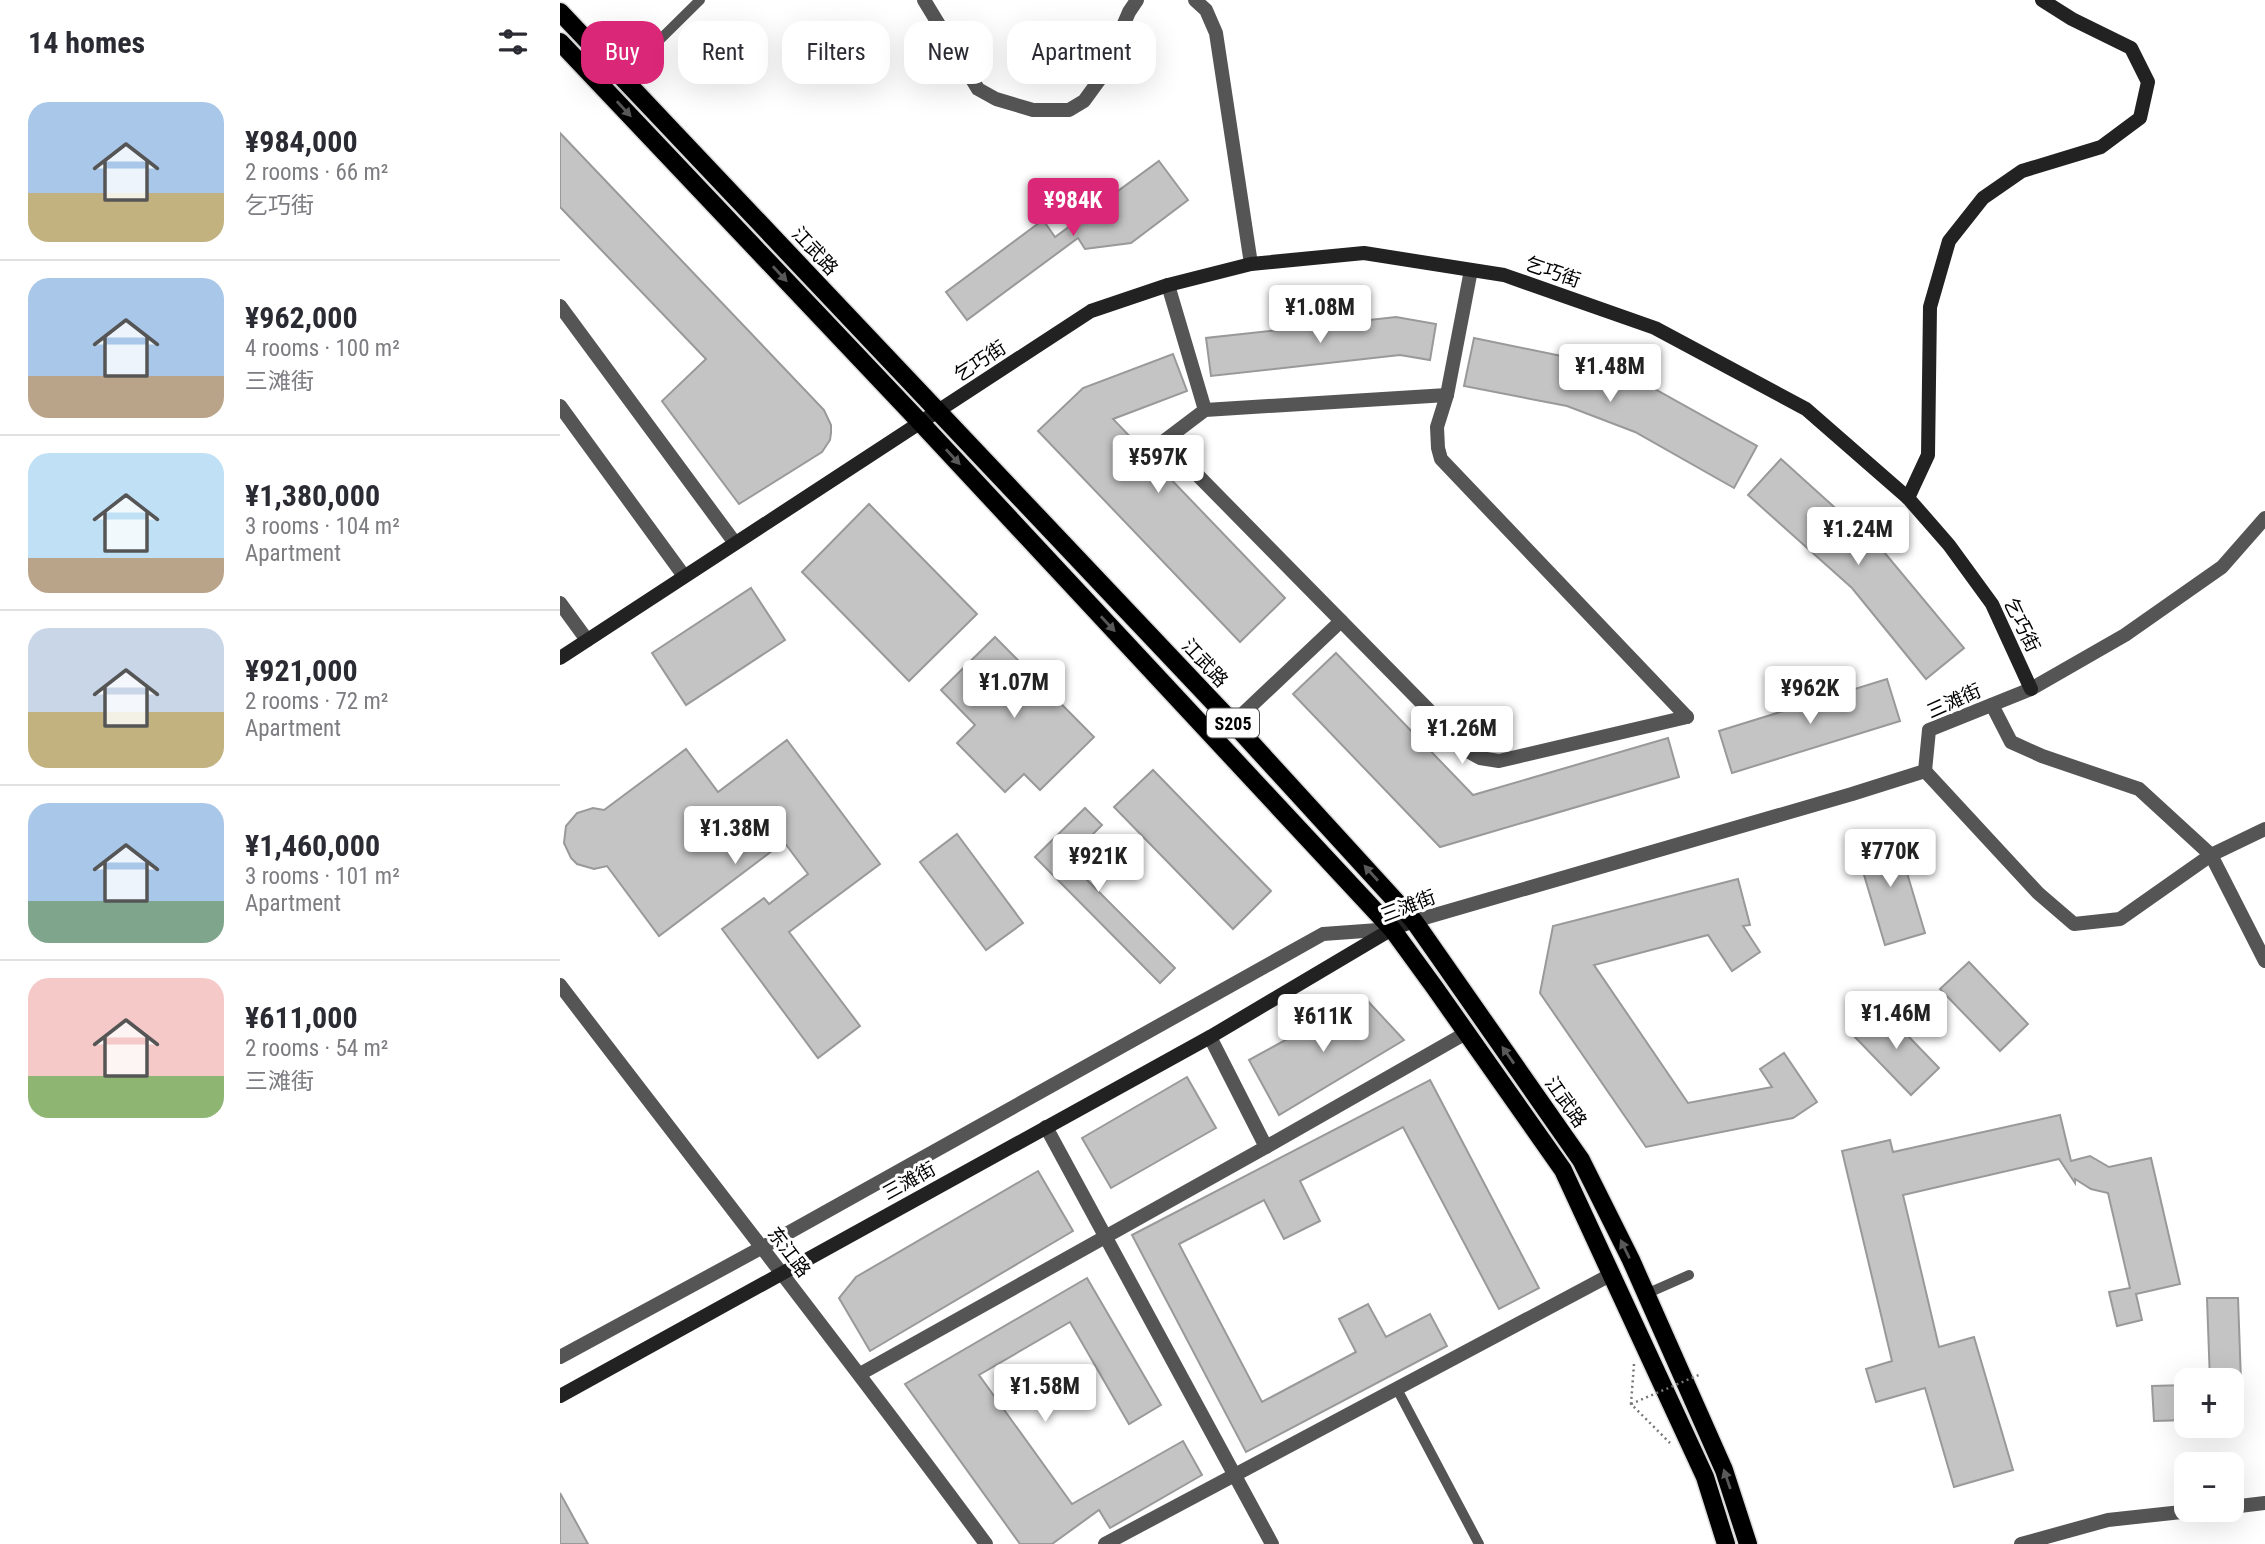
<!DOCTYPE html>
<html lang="en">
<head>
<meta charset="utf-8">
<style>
  :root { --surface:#fff; --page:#f2f2f3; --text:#2b2b33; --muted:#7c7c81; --line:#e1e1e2; --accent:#db2777 }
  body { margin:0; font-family:"Roboto Condensed","Noto Sans SC",sans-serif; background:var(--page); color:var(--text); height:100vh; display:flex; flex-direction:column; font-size:26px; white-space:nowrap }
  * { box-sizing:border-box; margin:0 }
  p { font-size:23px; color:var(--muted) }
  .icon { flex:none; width:38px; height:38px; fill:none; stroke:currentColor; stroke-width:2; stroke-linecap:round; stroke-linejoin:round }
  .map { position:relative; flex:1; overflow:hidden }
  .sheet { display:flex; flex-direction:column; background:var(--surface); width:560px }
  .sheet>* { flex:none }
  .guide { position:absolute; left:21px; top:21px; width:665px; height:63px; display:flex; gap:14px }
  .fabs { position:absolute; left:1614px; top:1368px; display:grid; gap:14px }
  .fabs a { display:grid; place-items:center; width:70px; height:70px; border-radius:14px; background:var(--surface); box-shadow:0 7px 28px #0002; font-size:35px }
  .price { position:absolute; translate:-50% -60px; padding:0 16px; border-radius:7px; background:#fff; color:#222; font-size:23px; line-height:46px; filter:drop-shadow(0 2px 4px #0008) }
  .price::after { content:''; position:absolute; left:50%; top:42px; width:21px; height:16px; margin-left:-10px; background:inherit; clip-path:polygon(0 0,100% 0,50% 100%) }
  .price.active { background:var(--accent); color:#fff }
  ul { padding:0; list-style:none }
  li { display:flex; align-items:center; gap:21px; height:175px; padding:0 28px }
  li+li { border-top:2px solid var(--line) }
  li span { display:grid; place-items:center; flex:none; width:196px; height:140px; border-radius:21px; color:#555 }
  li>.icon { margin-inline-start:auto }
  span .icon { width:84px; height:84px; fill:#fffc; stroke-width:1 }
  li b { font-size:30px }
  h2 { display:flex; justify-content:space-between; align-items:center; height:84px; padding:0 28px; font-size:30px }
  .tag { padding:0 24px; border-radius:21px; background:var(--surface); box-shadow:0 7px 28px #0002; font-size:24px; line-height:63px }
  .tag.active { background:var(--accent); color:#fff }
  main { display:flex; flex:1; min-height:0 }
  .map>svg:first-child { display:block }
  .building { fill:#c4c4c4; stroke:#999; stroke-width:2 }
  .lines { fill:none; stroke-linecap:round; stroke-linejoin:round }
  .primary-casing { stroke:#dbdbdb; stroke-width:21 }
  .path { stroke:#777; stroke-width:2.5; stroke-dasharray:2 3.5; stroke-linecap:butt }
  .lane { stroke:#555; stroke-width:10 }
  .street { stroke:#555; stroke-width:14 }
  .secondary { stroke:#222; stroke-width:14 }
  .primary { stroke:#000; stroke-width:18 }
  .path-bridge { stroke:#777; stroke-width:2.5; stroke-dasharray:2 3.5; stroke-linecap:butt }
  .oneway { fill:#595959 }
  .labels { text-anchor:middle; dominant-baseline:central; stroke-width:6; stroke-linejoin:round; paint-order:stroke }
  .shield { fill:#fff; stroke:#4c4c4c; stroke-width:2 }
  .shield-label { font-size:18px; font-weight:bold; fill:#000 }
  .street-label { font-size:19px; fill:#000; stroke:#fff }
</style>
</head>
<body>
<main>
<section class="sheet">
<h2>14 homes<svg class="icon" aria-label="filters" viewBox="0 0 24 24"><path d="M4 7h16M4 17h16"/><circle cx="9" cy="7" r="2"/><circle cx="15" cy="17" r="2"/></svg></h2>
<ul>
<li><span style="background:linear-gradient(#a9c7e8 65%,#c2b280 0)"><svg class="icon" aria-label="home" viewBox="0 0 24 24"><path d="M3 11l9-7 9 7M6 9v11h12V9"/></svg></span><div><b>¥984,000</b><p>2 rooms · 66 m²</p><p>乞巧街</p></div></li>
<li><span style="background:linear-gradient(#a9c7e8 70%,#b9a48a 0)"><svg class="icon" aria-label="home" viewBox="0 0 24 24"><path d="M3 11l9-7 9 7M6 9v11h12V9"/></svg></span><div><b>¥962,000</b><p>4 rooms · 100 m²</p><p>三滩街</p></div></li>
<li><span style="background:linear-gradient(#bfe0f5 75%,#b9a48a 0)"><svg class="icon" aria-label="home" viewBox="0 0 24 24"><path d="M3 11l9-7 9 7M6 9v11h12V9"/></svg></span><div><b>¥1,380,000</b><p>3 rooms · 104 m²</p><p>Apartment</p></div></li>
<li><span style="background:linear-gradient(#c9d6e8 60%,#c2b280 0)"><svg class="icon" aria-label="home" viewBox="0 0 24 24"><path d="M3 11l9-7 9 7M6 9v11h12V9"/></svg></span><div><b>¥921,000</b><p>2 rooms · 72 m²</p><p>Apartment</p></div></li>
<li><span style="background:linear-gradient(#a9c7e8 70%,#7fa58c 0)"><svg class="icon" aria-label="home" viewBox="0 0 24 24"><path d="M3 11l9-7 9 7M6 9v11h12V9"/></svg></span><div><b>¥1,460,000</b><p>3 rooms · 101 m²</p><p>Apartment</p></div></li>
<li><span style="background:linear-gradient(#f6c9c9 70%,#8fb573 0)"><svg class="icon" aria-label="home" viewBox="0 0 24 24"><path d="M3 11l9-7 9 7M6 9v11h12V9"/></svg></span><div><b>¥611,000</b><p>2 rooms · 54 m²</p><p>三滩街</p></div></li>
</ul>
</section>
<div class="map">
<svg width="1705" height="1544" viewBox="0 0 1705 1544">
  <rect width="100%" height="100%" fill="#fff"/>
  <g class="building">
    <polygon points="0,133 264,410 271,425 271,433 270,440 262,452 179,504 102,401 146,359 0,207"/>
    <polygon points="599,161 628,200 571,243 525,249 518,238 407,320 386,292 483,220 495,237"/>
    <polygon points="836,317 876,324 870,360 840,355 651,376 646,338"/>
    <polygon points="914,338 1016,359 1091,387 1197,446 1174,488 1075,432 1007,406 904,386"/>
    <polygon points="613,354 627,391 553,419 725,598 680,642 478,431 523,388"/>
    <polygon points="1221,459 1324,552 1404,648 1366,679 1292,588 1188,495"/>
    <polygon points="309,504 417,614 349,681 242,572"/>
    <polygon points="191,588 225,640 126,705 92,653"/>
    <polygon points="435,637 534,737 480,790 464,774 445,792 397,743 415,725 381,690"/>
    <polygon points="776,653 913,795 1108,738 1119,777 880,847 733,694"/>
    <polygon points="1327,679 1340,721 1172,773 1159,731"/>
    <polygon points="227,740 320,864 229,932 300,1026 258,1058 162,929 204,898 209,904 248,874 224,842 99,936 47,866 34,869 17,864 11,858 4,843 6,826 17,813 33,808 44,810 126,749 158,792"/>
    <polygon points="593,770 711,891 673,929 554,807"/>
    <polygon points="525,808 542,825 507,860 615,968 600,983 475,857"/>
    <polygon points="1335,833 1365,933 1325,945 1295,845"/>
    <polygon points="397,834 463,923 426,950 360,862"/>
    <polygon points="1178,879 1190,925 1183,926 1200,952 1172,971 1148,935 1034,965 1128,1103 1212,1087 1200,1069 1224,1053 1257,1102 1233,1118 1086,1147 980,993 993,926"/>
    <polygon points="1409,962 1468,1024 1440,1051 1380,989"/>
    <polygon points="804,997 844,1040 719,1115 689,1060"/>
    <polygon points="1320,1007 1379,1068 1351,1095 1292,1034"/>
    <polygon points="627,1077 656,1128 551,1188 522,1138"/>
    <polygon points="870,1080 979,1288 939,1309 843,1127 740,1181 760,1221 724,1239 704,1200 619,1244 702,1402 796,1352 779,1319 808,1304 826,1337 870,1314 887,1346 686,1452 572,1235"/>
    <polygon points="1500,1115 1511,1161 1530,1156 1549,1167 1591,1158 1620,1284 1576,1294 1582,1320 1557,1326 1549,1292 1570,1288 1548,1193 1531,1189 1515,1179 1515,1183 1499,1159 1343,1195 1379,1347 1414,1337 1453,1470 1394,1487 1365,1388 1316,1402 1306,1369 1332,1361 1282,1151 1330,1140 1333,1152"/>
    <polygon points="478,1171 513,1231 310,1351 279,1298 296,1277"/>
    <polygon points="527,1278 601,1405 569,1424 510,1322 419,1375 512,1504 623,1441 642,1475 550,1528 539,1510 492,1544 460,1544 345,1384"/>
    <polygon points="1647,1298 1678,1298 1681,1381 1650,1381"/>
    <polygon points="1626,1385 1626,1420 1594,1421 1592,1386"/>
    <polygon points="0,1493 28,1544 0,1544"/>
  </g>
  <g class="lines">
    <defs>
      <g id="primary">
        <polyline points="0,12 673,723 854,921 1021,1160 1071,1260 1164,1470 1188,1544"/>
        <polyline points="0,42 360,422 832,929 875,988 1003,1170 1145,1477 1166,1544"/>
      </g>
    </defs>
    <use href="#primary" class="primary-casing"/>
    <polyline class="path" points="1074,1364 1071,1404 1110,1443"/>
    <g class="lane">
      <polyline points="62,77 140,0"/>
      <polyline points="1086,1294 1129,1275"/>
      <polyline points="837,1389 919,1544"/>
    </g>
    <g class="street">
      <polyline points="364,0 418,89 436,99 473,110 509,110 524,101 540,79 569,12 577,0"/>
      <polyline points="635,0 646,10 656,33 691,264"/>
      <polyline points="911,270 887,395 877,427 878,448 881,459 1127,717"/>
      <polyline points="608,285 645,410"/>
      <polyline points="0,306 175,543"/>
      <polyline points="887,395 645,410 604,441 911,753 920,758 939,761 1127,717"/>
      <polyline points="0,406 124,576"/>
      <polyline points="0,603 27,640"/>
      <polyline points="1432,705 1451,742 1482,756 1579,789 1651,855 1705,961"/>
      <polyline points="673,723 781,621"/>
      <polyline points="1365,771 1478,893 1514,924 1560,919 1651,855 1705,829"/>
      <polyline points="854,921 1292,794 1365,771 1369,730 1471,689 1565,635 1662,567 1705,518"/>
      <path d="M0,985C142,1171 287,1355 426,1544"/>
      <polyline points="650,1037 706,1147"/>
      <polyline points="486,1127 712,1544"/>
      <polyline points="0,1357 201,1248 763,934 832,929"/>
      <polyline points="300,1374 706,1147 906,1033"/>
      <polyline points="1671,1507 1705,1503"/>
      <polyline points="545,1544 1052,1274"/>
      <polyline points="1461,1544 1548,1520 1640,1510"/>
    </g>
    <g class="secondary">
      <polyline points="1348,498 1368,455 1370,307 1389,241 1423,198 1462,171 1541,147 1580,118 1588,82 1571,48 1512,19 1482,0"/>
      <polyline points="0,658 531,311 608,285 691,264 804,253 944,275 1095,328 1246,409 1348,498 1389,545 1432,604 1471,689"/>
      <polyline points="0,1396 650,1037 832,929 854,921"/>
    </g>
    <use href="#primary" class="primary"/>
    <polyline class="path-bridge" points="1071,1404 1141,1374"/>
  </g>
  <defs><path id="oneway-solid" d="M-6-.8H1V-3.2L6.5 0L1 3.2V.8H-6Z" transform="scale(1.75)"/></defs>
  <g class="oneway">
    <use href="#oneway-solid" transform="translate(64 109) rotate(47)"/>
    <use href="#oneway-solid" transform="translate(220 274) rotate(47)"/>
    <use href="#oneway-solid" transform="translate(393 457) rotate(47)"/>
    <use href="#oneway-solid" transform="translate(548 624) rotate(47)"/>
    <use href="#oneway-solid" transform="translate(811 873) rotate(-132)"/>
    <use href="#oneway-solid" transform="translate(948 1055) rotate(-125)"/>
    <use href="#oneway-solid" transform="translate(1065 1249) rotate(-116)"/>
    <use href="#oneway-solid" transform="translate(1167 1479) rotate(-109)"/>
  </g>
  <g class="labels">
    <rect class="shield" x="647" y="708.5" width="52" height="29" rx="5"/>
    <g class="shield-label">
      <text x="673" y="723">S205</text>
    </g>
    <g class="street-label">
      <text transform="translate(255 251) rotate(47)">江武路</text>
      <text transform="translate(993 272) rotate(19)">乞巧街</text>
      <text transform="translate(420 361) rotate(-33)">乞巧街</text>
      <text transform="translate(1462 625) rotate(64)">乞巧街</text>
      <text transform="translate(645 663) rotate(47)">江武路</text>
      <text transform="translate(1394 701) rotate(-24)">三滩街</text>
      <text transform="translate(848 906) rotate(-21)">三滩街</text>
      <text transform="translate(1006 1102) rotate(55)">江武路</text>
      <text transform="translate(349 1181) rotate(-29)">三滩街</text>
      <text transform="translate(229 1252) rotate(53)">东江路</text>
    </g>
  </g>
</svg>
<div class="fabs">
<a>+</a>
<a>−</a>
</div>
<b class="price active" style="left:513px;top:238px">¥984K</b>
<b class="price" style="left:760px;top:345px">¥1.08M</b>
<b class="price" style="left:1050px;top:404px">¥1.48M</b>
<b class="price" style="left:598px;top:495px">¥597K</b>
<b class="price" style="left:1298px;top:567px">¥1.24M</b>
<b class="price" style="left:454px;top:720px">¥1.07M</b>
<b class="price" style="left:1250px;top:726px">¥962K</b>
<b class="price" style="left:902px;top:766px">¥1.26M</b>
<b class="price" style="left:175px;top:866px">¥1.38M</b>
<b class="price" style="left:1330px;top:889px">¥770K</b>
<b class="price" style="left:538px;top:894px">¥921K</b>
<b class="price" style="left:1336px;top:1051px">¥1.46M</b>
<b class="price" style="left:763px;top:1054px">¥611K</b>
<b class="price" style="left:485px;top:1424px">¥1.58M</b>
<div class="guide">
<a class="tag active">Buy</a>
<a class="tag">Rent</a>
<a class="tag">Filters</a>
<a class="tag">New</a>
<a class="tag">Apartment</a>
</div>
</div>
</main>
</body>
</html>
